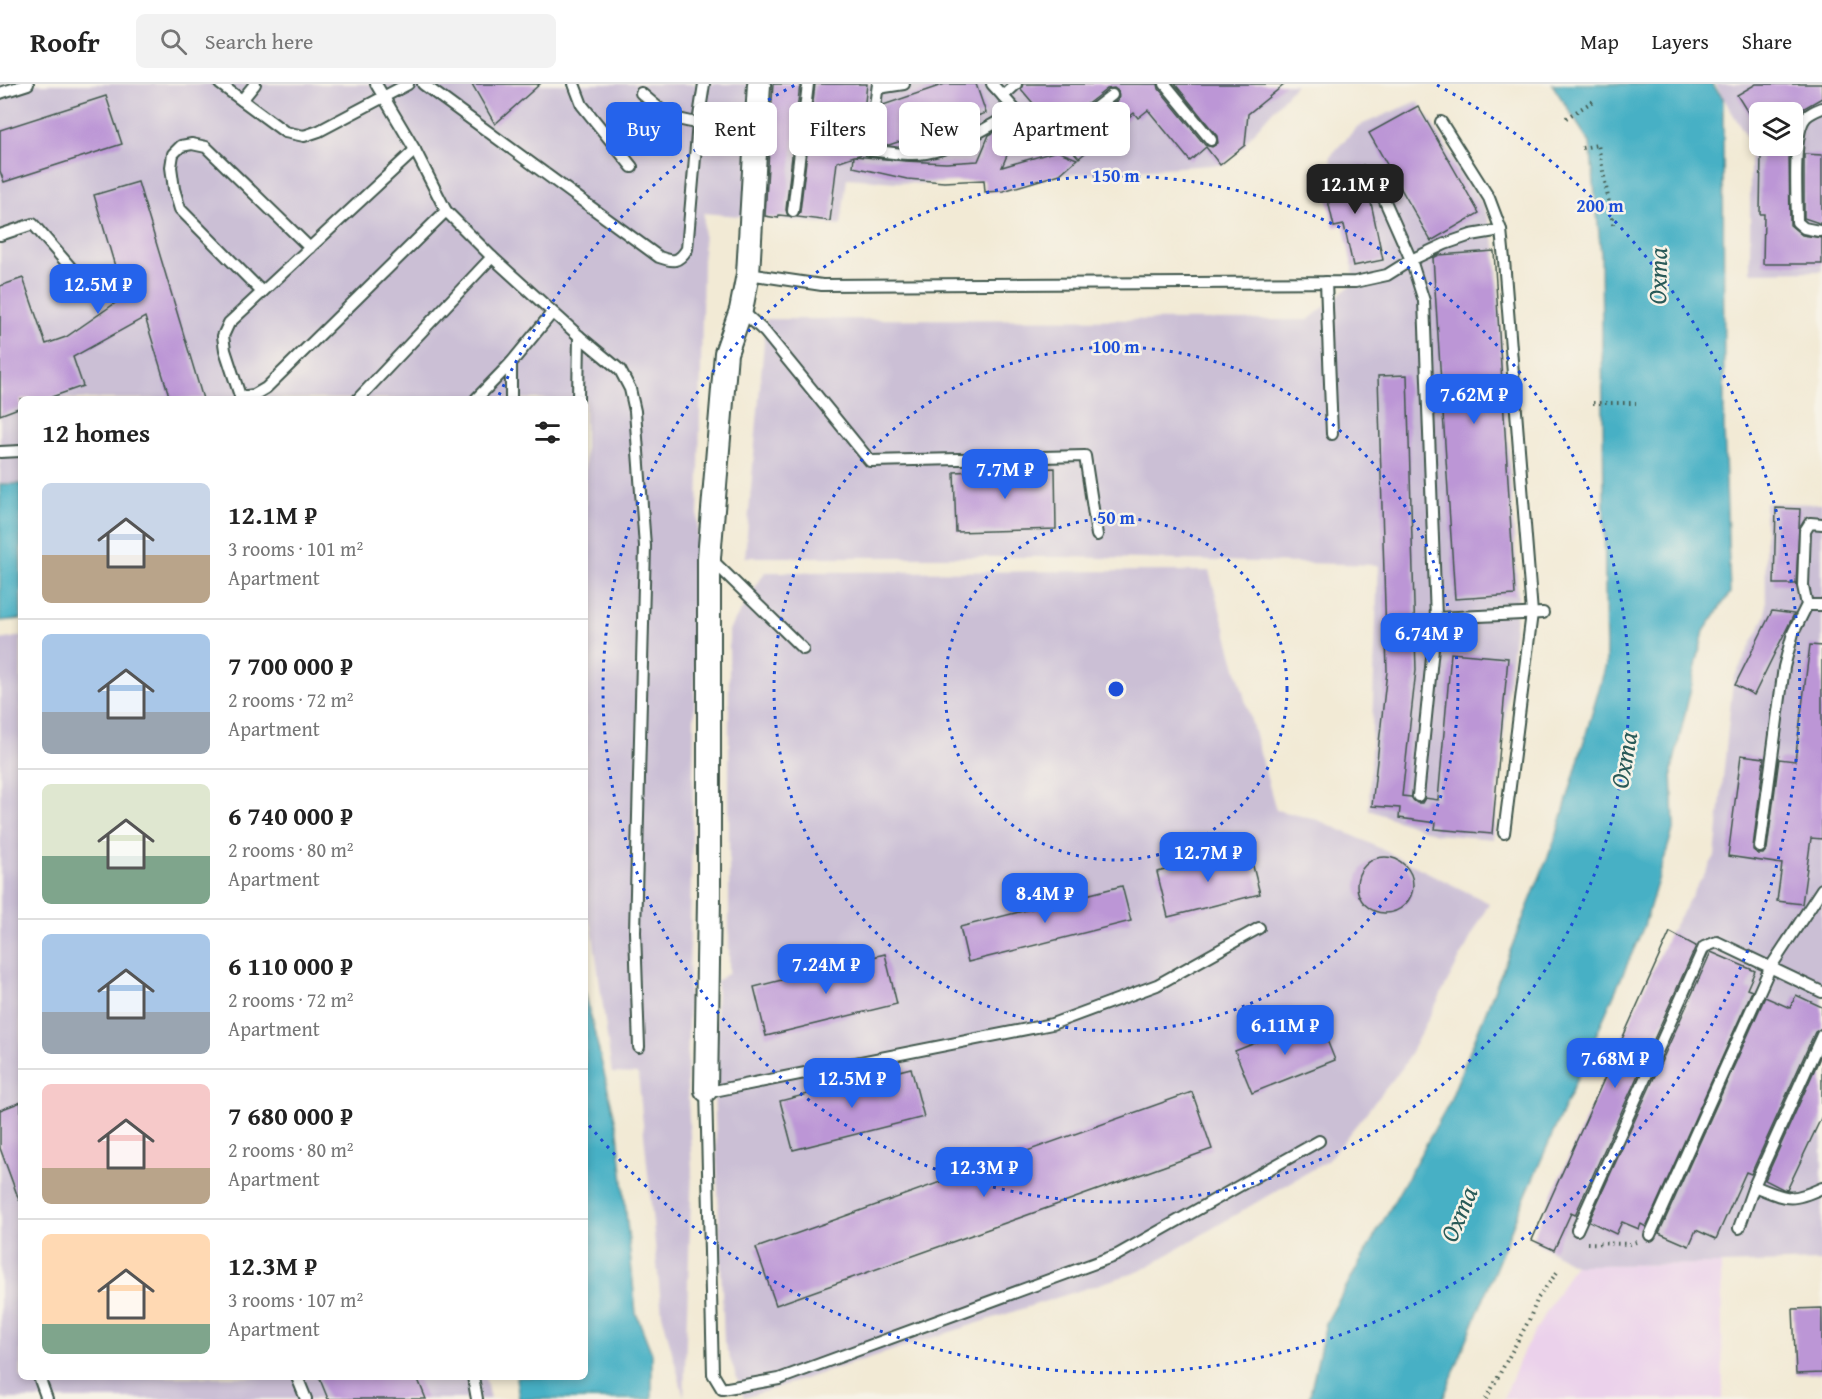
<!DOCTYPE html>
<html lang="en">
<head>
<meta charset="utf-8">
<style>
  :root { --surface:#fff; --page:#f2f2f2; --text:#222; --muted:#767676; --line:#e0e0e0; --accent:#2563eb }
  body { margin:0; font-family:"Gentium Book Plus",serif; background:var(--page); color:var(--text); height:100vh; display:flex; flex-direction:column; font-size:22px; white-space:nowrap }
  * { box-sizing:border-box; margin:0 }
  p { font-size:20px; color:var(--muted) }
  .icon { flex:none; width:33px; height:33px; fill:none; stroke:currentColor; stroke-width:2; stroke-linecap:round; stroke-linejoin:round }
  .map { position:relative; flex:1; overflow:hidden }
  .sheet { position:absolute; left:18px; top:312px; width:570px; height:984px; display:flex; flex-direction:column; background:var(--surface); border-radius:9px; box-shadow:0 3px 9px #0003 }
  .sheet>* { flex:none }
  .banner { position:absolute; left:606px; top:18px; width:570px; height:54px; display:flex; gap:12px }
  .controls { position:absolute; left:1749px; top:18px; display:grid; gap:12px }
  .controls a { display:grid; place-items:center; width:54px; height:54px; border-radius:9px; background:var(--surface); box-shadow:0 3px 9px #0003; font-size:30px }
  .price { position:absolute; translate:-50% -51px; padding:0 14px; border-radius:12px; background:var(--accent); color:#fff; font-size:20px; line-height:39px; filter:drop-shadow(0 2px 3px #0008) }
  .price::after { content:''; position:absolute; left:50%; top:36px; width:18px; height:14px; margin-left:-9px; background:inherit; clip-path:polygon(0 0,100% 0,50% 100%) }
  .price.selected { background:#222; color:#fff }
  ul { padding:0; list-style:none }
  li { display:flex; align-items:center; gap:18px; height:150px; padding:0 24px }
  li+li { border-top:2px solid var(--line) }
  li span { display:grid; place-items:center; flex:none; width:168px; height:120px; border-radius:9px; color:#555 }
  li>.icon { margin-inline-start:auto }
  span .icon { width:72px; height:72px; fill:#fffc; stroke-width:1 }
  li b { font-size:26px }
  h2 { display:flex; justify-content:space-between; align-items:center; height:72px; padding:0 24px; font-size:26px }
  .pill { padding:0 21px; border-radius:9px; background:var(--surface); box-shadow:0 3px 9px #0003; font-size:21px; line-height:54px }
  .pill.selected { background:var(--accent); color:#fff }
  header { display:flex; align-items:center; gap:36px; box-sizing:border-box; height:84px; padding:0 30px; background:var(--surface); border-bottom:2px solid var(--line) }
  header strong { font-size:28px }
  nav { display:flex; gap:33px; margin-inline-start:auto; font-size:21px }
  .search { width:420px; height:54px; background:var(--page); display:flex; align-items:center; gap:15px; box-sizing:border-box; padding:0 21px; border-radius:9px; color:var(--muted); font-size:22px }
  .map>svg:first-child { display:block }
  .built { fill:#ebd1eb }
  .industrial { fill:#cbbfd5; fill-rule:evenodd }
  .water { fill:#46b0c5; stroke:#32767c; stroke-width:1.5 }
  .building { fill:#bc96d6 }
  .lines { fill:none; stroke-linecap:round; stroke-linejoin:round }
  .lane-casing { stroke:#3f574c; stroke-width:14 }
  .street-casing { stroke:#3f574c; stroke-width:26 }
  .path { stroke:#3f574c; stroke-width:4; stroke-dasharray:1.5 4.5; stroke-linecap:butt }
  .lane { stroke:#fff; stroke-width:10 }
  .street { stroke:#fff; stroke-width:22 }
  .ring { fill:none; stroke:#1d4ed8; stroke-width:3; stroke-dasharray:3 6 }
  .labels { text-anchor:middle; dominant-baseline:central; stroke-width:5; stroke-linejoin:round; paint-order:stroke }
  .water-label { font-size:26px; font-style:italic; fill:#295a58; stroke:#f7f3e8 }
  .centre { fill:#1d4ed8; stroke:#f7f3e8; stroke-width:3 }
  .ring-label { font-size:18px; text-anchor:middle; font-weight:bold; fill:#1d4ed8; stroke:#f7f3e8; stroke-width:5; stroke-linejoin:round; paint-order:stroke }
</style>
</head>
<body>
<header>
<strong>Roofr</strong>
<div class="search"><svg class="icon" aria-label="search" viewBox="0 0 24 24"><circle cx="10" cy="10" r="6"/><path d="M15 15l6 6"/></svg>Search here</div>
<nav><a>Map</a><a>Layers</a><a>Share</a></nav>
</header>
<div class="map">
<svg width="1822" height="1315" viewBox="0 0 1822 1315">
  <rect width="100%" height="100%" fill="#f7f3e8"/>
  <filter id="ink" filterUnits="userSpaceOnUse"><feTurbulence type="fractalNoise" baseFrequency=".0167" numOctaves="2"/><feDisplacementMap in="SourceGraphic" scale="12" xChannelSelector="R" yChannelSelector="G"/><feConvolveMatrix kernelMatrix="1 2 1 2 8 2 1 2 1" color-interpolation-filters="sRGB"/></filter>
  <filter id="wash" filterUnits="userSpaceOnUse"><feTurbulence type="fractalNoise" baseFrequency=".008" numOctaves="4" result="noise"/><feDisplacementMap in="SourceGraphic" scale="24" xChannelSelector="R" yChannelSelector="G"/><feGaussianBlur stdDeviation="1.35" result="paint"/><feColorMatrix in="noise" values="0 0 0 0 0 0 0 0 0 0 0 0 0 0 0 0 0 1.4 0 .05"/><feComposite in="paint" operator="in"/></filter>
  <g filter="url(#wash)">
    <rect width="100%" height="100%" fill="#f2ead5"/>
    <polygon class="built" points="1721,1180 1723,1315 1503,1315 1525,1264 1574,1181"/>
    <g class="industrial">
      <polygon points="0,0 1296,0 1226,80 922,100 847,94 841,141 704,129 687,1000 692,1085 684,1313 662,1230 638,990 612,989 592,843 585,828 585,315 21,315 21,399 0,399"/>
      <path d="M1715,0H1822V187L1750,188V58ZM1760,28H1792V62H1760Z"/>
      <polygon points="1418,17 1484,122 1496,165 1518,512 1493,755 1436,750 1369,726 1378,481 1062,473 745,473 766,235 1308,236 1355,198 1330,72 1358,42"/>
      <polygon points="1765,419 1822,420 1822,1177 1721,1180 1574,1181 1532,1156 1670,848 1715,772 1733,596 1766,531"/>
      <polygon points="1209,487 1276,726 1318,736 1363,756 1489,819 1403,983 1327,1077 1140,1187 744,1314 724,1258 714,1007 717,897 729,888 729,546 765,488"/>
      <polygon points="21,552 21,1293 485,1293 490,1315 0,1315 0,556"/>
    </g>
    <g class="water">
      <polygon points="1552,0 1712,0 1723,14 1724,344 1730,509 1704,547 1672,686 1674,743 1644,842 1517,1131 1443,1315 1309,1315 1326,1239 1449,1019 1557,750 1606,581 1601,170 1590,59"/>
      <polygon points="0,400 21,400 21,535 0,537"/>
      <polygon points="585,908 618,1048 636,1229 652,1270 652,1315 519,1315 516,1293 585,1293"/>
    </g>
    <g id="blocks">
      <g class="building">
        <polygon points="472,0 540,0 495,40"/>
        <polygon points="773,0 800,0 786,126 788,132 779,131 778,134 765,132"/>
        <polygon points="815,0 867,0 864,27 867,26 863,70 855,72 905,77 946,79 978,77 989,51 1002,44 1016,50 1002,83 1057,67 1077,75 1060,90 1003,107 985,108 984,96 944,98 907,95 853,83 854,72 837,78 830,137 797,133 800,128"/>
        <polygon points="945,0 976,0 986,29 889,61 877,59 883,21"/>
        <polygon points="1023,0 1158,0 1159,5 1205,61 1212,63 1218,59 1217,52 1175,0 1285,0 1248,30 1245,61 1220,81 1206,63 1190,77 1148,26 1138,34 1134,29 1079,74 1064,57 1117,17 1119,13 1118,7 1114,4 1107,5 1055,45 1021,5"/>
        <polygon points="1756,0 1822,0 1822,14 1792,31 1792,28 1760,28 1760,48 1737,11"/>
        <polygon points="106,12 122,60 4,98 0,87 0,46"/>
        <polygon points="1418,22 1479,129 1431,157 1369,49"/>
        <polygon points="1761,69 1789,70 1790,141 1802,151 1822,154 1822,180 1763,180 1764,130 1760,130"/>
        <polygon points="1804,70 1822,71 1822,140 1804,134"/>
        <polygon points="1363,81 1383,176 1353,182 1344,141 1334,143 1327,112 1322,101"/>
        <polygon points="138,98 203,315 170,315 145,233 73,273 83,302 46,315 21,315 21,323 0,331 0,202 23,194 46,260 66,253 124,213 94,111"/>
        <polygon points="1494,167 1515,511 1455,515 1433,174 1439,171"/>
        <polygon points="1407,291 1416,586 1402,712 1411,713 1417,719 1422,719 1425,714 1438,716 1451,569 1508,574 1492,750 1435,745 1436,739 1399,734 1400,724 1372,722 1387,587 1378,292"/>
        <polygon points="1055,384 1056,445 956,448 954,388"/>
        <polygon points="1776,424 1800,425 1796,500 1774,500"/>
        <polygon points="1772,527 1794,530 1754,611 1735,601"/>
        <polygon points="1810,561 1822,562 1822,755 1811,754 1802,820 1777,817 1782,780 1728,772 1741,671 1764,674 1753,763 1753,766 1758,770 1763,770 1767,765 1779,675 1795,677"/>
        <polygon points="1249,766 1260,810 1168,833 1157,788"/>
        <circle cx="1385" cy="801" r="28"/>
        <polygon points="1122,802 1131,837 968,878 960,843"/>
        <polygon points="1670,848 1696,862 1575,1131 1571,1129 1554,1166 1532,1156"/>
        <polygon points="1711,868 1755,887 1747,905 1752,907 1646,1143 1641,1140 1639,1145 1622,1138 1616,1150 1589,1137"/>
        <polygon points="885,870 897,920 766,952 754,903"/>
        <polygon points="1796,911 1822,923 1822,944 1815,948 1751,1090 1746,1088 1716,1155 1696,1146 1689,1162 1659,1149 1765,913 1790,924"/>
        <polygon points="1318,934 1335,976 1252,1009 1235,967"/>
        <polygon points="1822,969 1822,1032 1787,1106 1783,1105 1765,1096"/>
        <polygon points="911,984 924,1033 793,1066 780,1017"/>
        <polygon points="1192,1008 1212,1065 776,1221 756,1164"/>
        <polygon points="21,1018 21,1115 19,1116 0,1064 0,1026"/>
        <polygon points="1822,1224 1822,1289 1796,1290 1793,1225"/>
        <polygon points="319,1293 417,1293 426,1315 328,1315"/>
      </g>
    </g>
  </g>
  <g filter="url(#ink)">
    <use href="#blocks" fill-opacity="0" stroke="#3f574c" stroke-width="1.5"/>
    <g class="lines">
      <defs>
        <g id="lane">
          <polyline points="220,0 285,48 304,52 319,47 408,0"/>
          <polyline points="376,0 415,66 446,127 492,173 579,252 578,315"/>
          <path d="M423,0L659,173C673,178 678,179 687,165L698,39L704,0"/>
          <polyline points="574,0 582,21 632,83"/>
          <path d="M878,0L869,66C887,68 908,72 926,69C958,64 988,42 1017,27"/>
          <polyline points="992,0 1047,61 1112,11"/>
          <polyline points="1165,0 1211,56"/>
          <polyline points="878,4 904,0"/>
          <polyline points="0,9 28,0"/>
          <path d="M641,9C663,28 668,35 698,39"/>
          <polyline points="1003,12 1016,0"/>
          <polyline points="242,16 255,0"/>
          <polyline points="1441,38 1489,114 1501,146 1504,176 1532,529 1504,749"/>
          <polyline points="1372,88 1411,176 1424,217 1436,534 1418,712"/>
          <polyline points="793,127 808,0"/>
          <path d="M1819,147L1804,144L1797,138C1797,116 1792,48 1806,33C1810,29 1817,26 1822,24"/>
          <polyline points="0,151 33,140 84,199"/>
          <polyline points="748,190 822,201 1355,198 1387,191 1411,176 1445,160 1471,151 1501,146"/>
          <polyline points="1326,198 1332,350"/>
          <polyline points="262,208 180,125 174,105 171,83 173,70 181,62 192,60 206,63 310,164"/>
          <polyline points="741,226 765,248 870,377 1085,372 1097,451"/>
          <polyline points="579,252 620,286 630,305 635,327 645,462 635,848 639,963"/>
          <polyline points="240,313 254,311 266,304 446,127"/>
          <polyline points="241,315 225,266 223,252 229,239 415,66"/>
          <polyline points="358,315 492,173"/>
          <polyline points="476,315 511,279 552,229"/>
          <polyline points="511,315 511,279"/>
          <polyline points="0,368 21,367"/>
          <polyline points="712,476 803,565"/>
          <polyline points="1807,521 1822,521"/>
          <polyline points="1436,534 1543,529"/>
          <polyline points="1760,763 1784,583 1793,549 1807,521 1803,502 1805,447 1810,439 1822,440"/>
          <polyline points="1259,844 1157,901 1052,940 714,1007 706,1006 713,1290 722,1305 779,1295 1117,1171 1319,1057"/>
          <path d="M1754,1102C1787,1115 1789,1119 1822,1104"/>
          <polyline points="1739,1144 1754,1102 1822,951"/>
          <polyline points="1577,1146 1704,863 1717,858 1822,908"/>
          <polyline points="1650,1151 1770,884 1822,805"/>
          <polyline points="39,1293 47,1315"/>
          <polyline points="297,1293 306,1315"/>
          <polyline points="473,1293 477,1315"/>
        </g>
        <polyline id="street" points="706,1006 709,815 709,474 726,269 741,226 748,190 759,0"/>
      </defs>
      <use href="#lane" class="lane-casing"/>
      <use href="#street" class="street-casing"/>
      <g class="path">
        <polyline points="1566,34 1595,16"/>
        <polyline points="1582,64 1598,61 1614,145"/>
        <polyline points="1593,319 1636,319"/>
        <polyline points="1587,1159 1630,1160 1636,1158"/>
        <polyline points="1486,1315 1529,1236 1538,1214 1558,1187"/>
      </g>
      <use href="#lane" class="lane"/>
      <use href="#street" class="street"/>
    </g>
  </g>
  <g class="ring">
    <circle cx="1116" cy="605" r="171"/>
    <circle cx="1116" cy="605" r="342"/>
    <circle cx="1116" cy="605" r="513"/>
    <path d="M499 311A684 684 0 0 1 795 1M1437 1A684 684 0 1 1 588 1040"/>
  </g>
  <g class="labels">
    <g class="water-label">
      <text transform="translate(1657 192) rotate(-89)">Охта</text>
      <text transform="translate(1623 676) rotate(-80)">Охта</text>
      <text transform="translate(1458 1130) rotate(-67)">Охта</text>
    </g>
  </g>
  <circle cx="1116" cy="605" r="9" class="centre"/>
  <g class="ring-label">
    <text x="1116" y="98">150 m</text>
    <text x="1600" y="128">200 m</text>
    <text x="1116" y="269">100 m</text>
    <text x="1116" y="440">50 m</text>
  </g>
</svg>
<div class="controls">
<a><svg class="icon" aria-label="layers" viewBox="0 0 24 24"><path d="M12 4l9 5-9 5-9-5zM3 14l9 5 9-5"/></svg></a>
</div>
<b class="price selected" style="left:1355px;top:131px">12.1M ₽</b>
<b class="price" style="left:98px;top:231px">12.5M ₽</b>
<b class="price" style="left:1474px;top:341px">7.62M ₽</b>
<b class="price" style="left:1005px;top:416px">7.7M ₽</b>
<b class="price" style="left:1429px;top:580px">6.74M ₽</b>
<b class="price" style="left:1208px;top:799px">12.7M ₽</b>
<b class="price" style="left:1045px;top:840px">8.4M ₽</b>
<b class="price" style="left:826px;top:911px">7.24M ₽</b>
<b class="price" style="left:1285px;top:972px">6.11M ₽</b>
<b class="price" style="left:1615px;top:1005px">7.68M ₽</b>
<b class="price" style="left:852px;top:1025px">12.5M ₽</b>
<b class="price" style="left:984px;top:1114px">12.3M ₽</b>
<div class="banner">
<a class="pill selected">Buy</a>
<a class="pill">Rent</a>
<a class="pill">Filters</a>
<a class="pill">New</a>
<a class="pill">Apartment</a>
</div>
<section class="sheet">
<h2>12 homes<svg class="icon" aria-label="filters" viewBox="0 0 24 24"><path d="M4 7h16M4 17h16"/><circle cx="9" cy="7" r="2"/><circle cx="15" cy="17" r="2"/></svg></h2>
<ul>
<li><span style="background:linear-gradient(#c9d6e8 60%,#b9a48a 0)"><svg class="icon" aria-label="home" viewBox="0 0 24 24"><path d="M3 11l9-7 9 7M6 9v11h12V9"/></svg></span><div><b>12.1M ₽</b><p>3 rooms · 101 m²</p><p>Apartment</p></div></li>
<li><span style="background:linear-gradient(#a9c7e8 65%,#9aa5b1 0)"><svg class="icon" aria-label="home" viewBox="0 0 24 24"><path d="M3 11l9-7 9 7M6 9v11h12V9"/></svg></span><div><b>7 700 000 ₽</b><p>2 rooms · 72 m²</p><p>Apartment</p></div></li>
<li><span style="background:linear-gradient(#dfe7d0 60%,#7fa58c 0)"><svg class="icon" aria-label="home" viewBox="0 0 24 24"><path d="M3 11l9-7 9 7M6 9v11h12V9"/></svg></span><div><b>6 740 000 ₽</b><p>2 rooms · 80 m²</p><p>Apartment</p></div></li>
<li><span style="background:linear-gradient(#a9c7e8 65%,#9aa5b1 0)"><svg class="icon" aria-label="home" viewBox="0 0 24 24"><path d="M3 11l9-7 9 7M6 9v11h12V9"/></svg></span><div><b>6 110 000 ₽</b><p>2 rooms · 72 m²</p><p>Apartment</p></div></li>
<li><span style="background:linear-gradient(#f6c9c9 70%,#b9a48a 0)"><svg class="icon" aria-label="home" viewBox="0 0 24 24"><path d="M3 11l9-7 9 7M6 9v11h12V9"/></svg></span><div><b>7 680 000 ₽</b><p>2 rooms · 80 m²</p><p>Apartment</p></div></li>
<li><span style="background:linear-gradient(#ffd9b3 75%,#7fa58c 0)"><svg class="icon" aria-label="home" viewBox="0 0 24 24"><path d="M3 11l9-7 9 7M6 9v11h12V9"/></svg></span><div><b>12.3M ₽</b><p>3 rooms · 107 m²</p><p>Apartment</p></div></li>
</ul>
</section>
</div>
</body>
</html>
